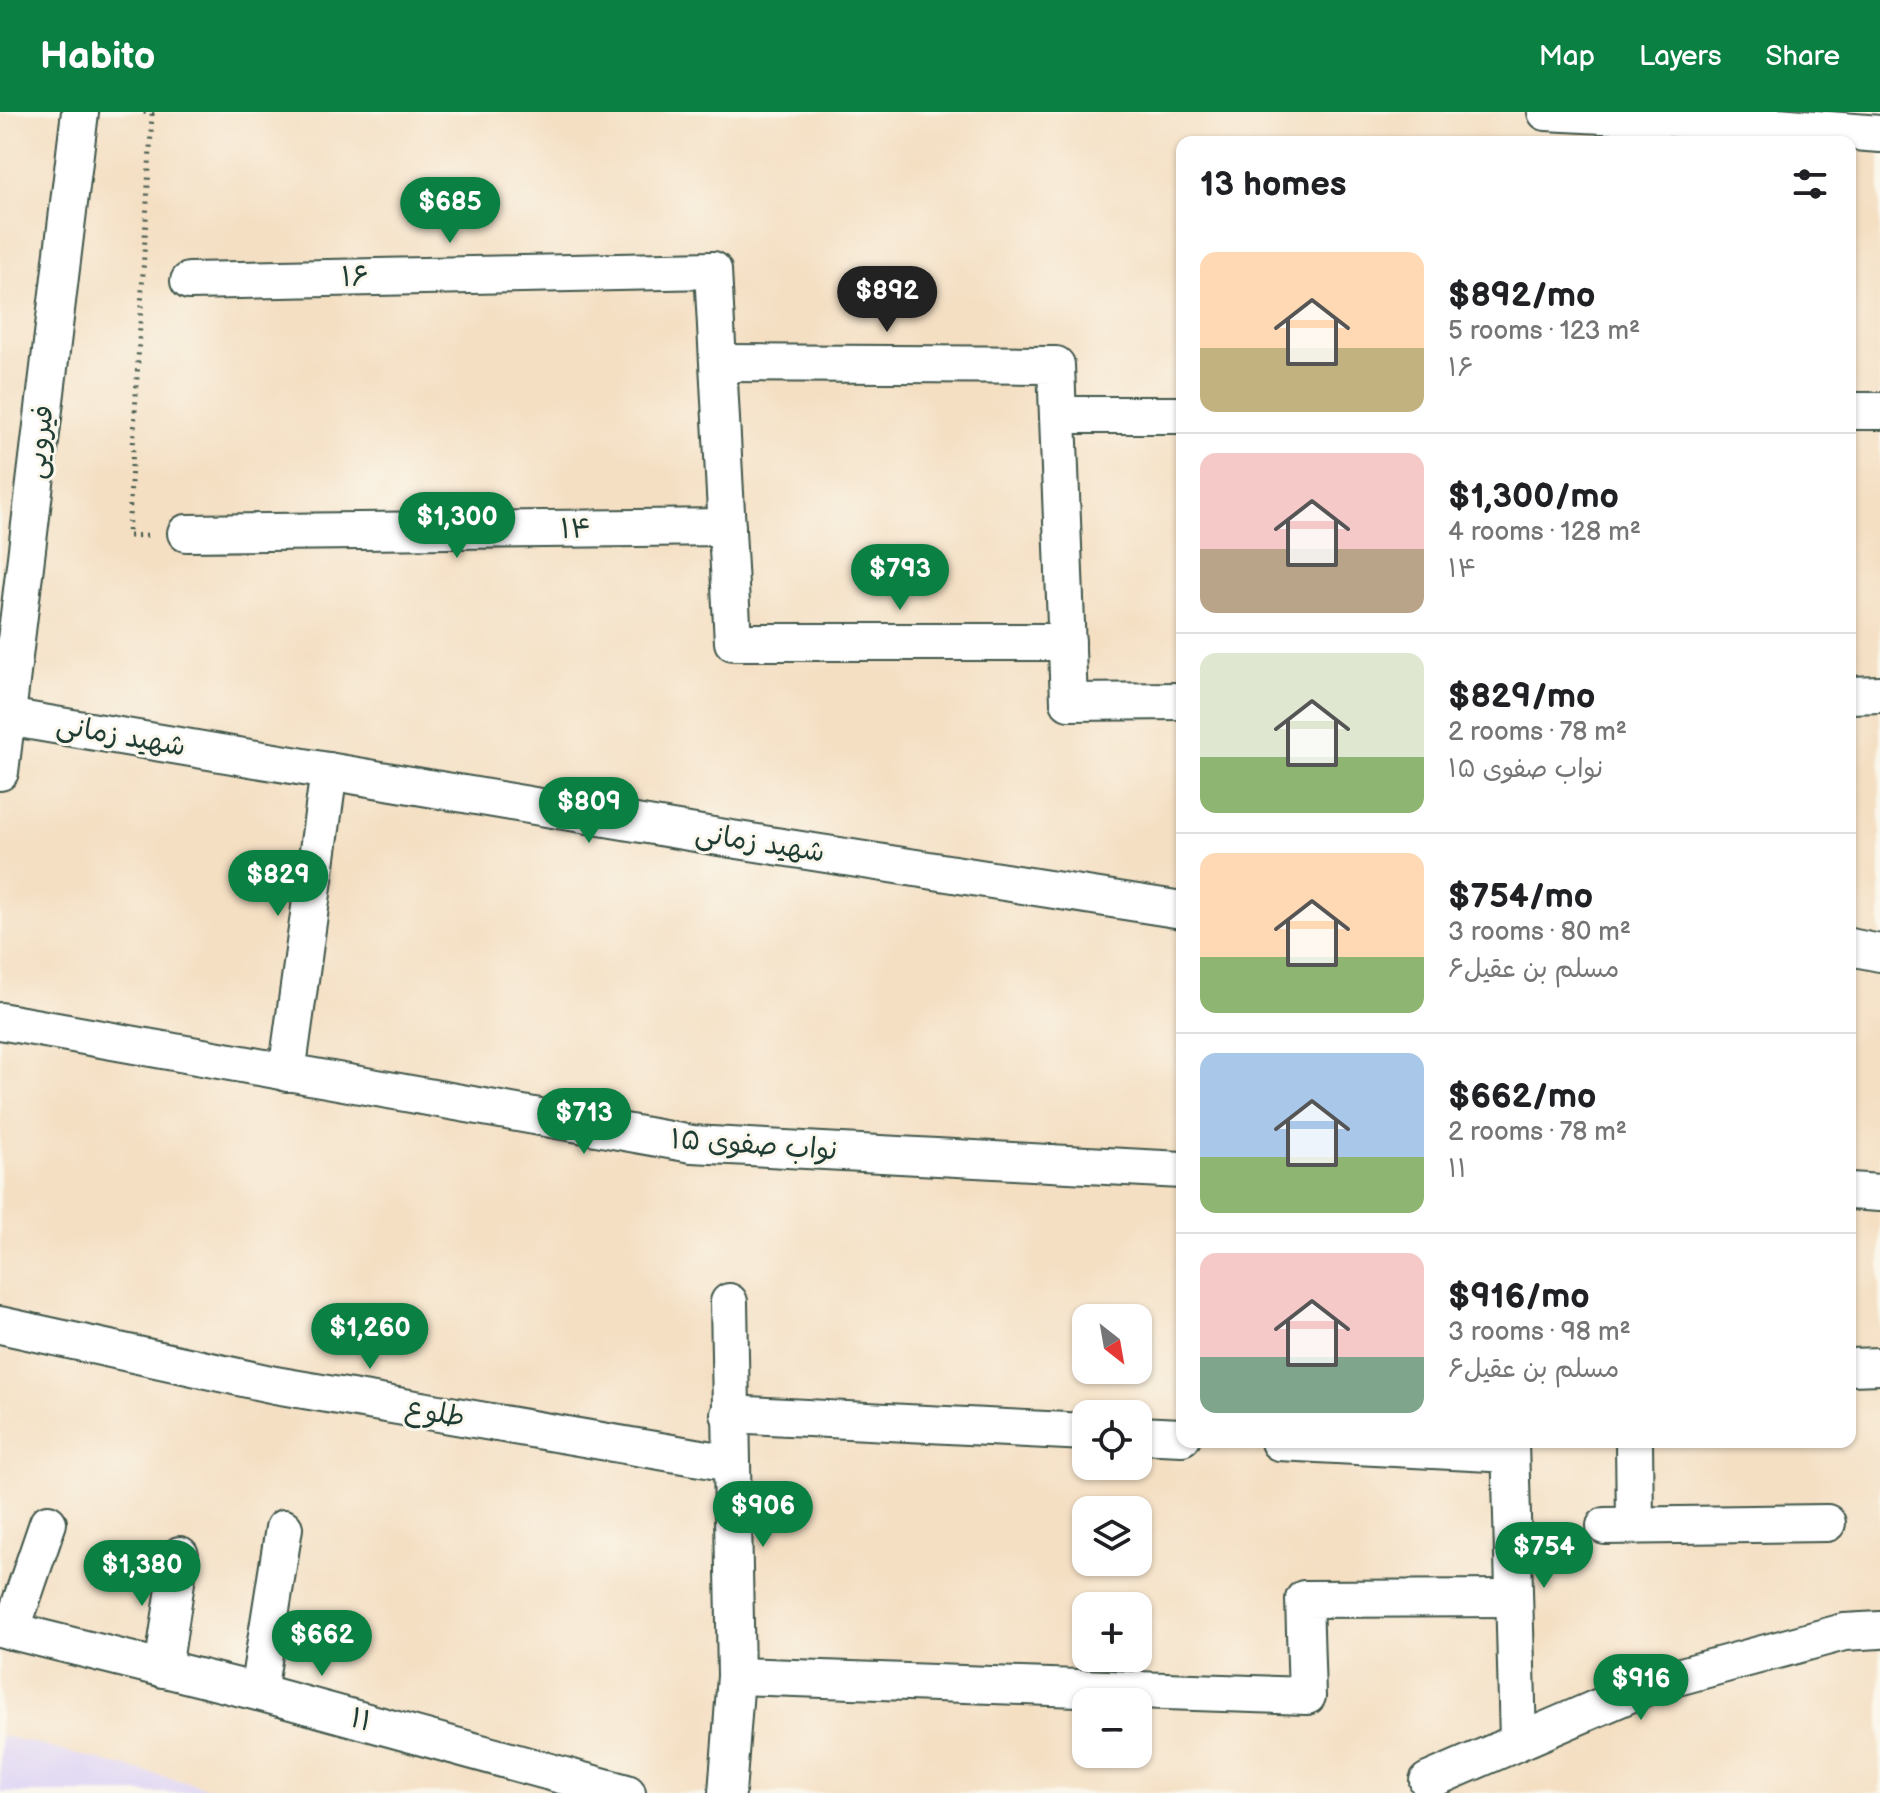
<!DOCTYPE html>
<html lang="en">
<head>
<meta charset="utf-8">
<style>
  :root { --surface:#fff; --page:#f2f2f2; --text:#202124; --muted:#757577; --line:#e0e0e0; --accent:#0b8043 }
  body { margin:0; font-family:"Balsamiq Sans","Playpen Sans Arabic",sans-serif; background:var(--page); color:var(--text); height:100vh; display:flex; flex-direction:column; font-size:30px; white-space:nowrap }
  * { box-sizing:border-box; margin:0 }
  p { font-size:26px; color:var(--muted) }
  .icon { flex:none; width:44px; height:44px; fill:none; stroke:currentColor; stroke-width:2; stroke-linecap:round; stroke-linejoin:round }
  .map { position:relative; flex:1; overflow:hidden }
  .panel { position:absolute; left:1176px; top:24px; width:680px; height:1312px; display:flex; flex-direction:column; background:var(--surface); border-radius:16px; box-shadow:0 2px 6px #0004 }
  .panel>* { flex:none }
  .needle { width:52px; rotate:149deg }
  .buttons { position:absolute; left:1072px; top:1192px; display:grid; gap:16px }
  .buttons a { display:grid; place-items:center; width:80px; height:80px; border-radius:16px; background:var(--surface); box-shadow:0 2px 6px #0004; font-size:40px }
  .price { position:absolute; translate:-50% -68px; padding:0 18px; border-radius:28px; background:var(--accent); color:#fff; font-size:26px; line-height:52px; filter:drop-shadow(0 2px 4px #0008) }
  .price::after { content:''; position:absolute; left:50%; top:48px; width:24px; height:18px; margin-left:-12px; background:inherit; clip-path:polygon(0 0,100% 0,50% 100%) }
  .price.selected { background:#222; color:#fff }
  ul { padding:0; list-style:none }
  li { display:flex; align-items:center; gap:24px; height:200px; padding:0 24px }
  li+li { border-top:2px solid var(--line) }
  li span { display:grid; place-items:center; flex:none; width:224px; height:160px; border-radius:16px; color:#555 }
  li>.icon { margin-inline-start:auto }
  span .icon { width:96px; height:96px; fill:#fffc; stroke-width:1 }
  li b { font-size:34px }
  h2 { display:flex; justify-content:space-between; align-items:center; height:96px; padding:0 24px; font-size:34px }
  header { display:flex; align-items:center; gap:48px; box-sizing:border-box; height:112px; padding:0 40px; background:var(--accent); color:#fff }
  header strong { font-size:38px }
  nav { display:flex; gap:44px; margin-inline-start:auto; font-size:28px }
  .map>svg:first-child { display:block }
  .built { fill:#dfd5f5 }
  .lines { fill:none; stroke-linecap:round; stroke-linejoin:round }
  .minor-casing { stroke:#3f5549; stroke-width:40 }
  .path { stroke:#3f5549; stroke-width:5; stroke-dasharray:2 6; stroke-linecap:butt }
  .minor { stroke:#fff; stroke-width:36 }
  .labels { text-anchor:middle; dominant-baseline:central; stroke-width:6; stroke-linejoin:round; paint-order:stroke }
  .street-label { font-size:28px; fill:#1f3d34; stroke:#fbf7ec }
</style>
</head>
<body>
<header>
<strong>Habito</strong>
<nav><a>Map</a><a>Layers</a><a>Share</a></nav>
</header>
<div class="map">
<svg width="1880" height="1681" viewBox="0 0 1880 1681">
  <rect width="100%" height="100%" fill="#fbf7ec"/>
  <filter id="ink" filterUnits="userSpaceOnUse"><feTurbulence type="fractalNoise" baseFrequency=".0125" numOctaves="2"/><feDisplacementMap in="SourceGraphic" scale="16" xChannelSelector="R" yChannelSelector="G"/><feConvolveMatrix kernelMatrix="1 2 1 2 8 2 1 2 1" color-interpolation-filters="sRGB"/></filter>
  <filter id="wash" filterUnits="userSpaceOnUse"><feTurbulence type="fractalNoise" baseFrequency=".006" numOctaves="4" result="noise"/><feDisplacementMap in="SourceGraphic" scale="32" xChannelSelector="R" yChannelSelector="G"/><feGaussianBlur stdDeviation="1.8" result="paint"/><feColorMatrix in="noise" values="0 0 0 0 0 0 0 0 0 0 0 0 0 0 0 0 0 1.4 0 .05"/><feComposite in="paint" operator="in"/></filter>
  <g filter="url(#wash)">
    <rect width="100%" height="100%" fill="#f4dfc3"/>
    <polygon class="built" points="0,1623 229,1681 0,1681"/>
  </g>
  <g filter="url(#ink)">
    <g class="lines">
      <defs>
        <g id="minor">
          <polyline points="1546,0 1699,8 1880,22"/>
          <polyline points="189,169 713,158 733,530 1067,530"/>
          <polyline points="719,251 1056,253 1069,590 1182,589"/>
          <polyline points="1850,299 1880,299"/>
          <polyline points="1058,303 1182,303"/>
          <polyline points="186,421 727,415"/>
          <polyline points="1850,583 1880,582"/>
          <polyline points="7,605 725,726 1182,798"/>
          <polyline points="0,660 80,0"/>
          <polyline points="1850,835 1880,841"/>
          <polyline points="0,909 692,1032 1182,1058"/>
          <polyline points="287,961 329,659"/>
          <polyline points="1850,1079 1880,1081"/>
          <polyline points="0,1213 275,1273 730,1351"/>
          <polyline points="1850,1255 1880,1254"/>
          <polyline points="729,1302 1086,1320"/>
          <polyline points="1138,1323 1182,1325"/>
          <polyline points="1279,1330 1510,1342"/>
          <polyline points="1510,1330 1518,1628"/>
          <polyline points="1634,1330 1635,1413"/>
          <polyline points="1605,1414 1827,1411"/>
          <polyline points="0,1516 258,1580 627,1681"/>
          <polyline points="11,1519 48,1411"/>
          <polyline points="163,1557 180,1443"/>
          <polyline points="736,1564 1307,1584 1304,1487 1514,1486"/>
          <polyline points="258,1580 284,1416"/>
          <polyline points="1428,1669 1655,1571 1844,1520 1880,1518"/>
          <polyline points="727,1681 736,1564 729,1190"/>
        </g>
      </defs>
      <use href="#minor" class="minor-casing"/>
      <polyline class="path" points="144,0 152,2 128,424 153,423"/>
      <use href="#minor" class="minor"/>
    </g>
  </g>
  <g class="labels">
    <g class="street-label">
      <text transform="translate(355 165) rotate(-1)">۱۶</text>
      <text transform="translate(40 330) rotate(-83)">فیرویی</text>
      <text transform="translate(576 417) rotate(-1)">۱۴</text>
      <text transform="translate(121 624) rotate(10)">شهید زمانی</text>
      <text transform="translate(760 731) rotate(9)">شهید زمانی</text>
      <text transform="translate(754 1033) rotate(4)">نواب صفوی ۱۵</text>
      <text transform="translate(435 1301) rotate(10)">طلوع</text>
      <text transform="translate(361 1608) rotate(15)">۱۱</text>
    </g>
  </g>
</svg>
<div class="buttons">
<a><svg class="needle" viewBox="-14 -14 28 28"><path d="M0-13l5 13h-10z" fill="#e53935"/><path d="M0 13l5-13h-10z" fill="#757577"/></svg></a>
<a><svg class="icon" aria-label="locate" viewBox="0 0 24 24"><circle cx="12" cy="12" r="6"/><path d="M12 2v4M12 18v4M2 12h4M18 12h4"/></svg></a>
<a><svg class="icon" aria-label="layers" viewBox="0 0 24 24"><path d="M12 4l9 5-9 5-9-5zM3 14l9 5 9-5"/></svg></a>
<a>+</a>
<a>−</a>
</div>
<b class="price" style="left:450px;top:133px">$685</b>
<b class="price selected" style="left:887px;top:222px">$892</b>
<b class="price" style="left:457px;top:448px">$1,300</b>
<b class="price" style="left:900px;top:500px">$793</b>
<b class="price" style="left:589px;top:733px">$809</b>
<b class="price" style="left:278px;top:806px">$829</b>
<b class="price" style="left:584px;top:1044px">$713</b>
<b class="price" style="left:370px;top:1259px">$1,260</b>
<b class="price" style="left:763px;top:1437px">$906</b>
<b class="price" style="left:1544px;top:1478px">$754</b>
<b class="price" style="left:142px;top:1496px">$1,380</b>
<b class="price" style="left:322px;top:1566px">$662</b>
<b class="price" style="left:1641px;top:1610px">$916</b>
<section class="panel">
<h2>13 homes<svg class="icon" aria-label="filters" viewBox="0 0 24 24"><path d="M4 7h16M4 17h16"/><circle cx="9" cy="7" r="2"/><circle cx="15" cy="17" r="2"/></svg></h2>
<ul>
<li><span style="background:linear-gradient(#ffd9b3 60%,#c2b280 0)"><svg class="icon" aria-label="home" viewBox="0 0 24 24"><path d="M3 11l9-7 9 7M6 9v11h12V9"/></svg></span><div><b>$892/mo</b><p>5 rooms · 123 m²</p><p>۱۶</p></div></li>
<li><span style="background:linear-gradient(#f6c9c9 60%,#b9a48a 0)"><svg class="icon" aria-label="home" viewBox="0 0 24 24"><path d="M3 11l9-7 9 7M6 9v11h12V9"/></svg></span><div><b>$1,300/mo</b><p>4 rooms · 128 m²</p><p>۱۴</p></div></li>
<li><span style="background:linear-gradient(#dfe7d0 65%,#8fb573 0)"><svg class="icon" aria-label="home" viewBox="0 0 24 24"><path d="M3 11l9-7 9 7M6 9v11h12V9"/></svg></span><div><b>$829/mo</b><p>2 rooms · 78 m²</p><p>نواب صفوی ۱۵</p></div></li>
<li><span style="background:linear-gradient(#ffd9b3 65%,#8fb573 0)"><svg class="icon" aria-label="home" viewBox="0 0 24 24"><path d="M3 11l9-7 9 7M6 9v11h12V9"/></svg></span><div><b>$754/mo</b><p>3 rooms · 80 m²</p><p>مسلم بن عقیل۶</p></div></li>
<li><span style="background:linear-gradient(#a9c7e8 65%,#8fb573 0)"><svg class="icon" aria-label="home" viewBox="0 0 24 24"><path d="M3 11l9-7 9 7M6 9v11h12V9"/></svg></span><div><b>$662/mo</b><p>2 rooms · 78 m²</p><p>۱۱</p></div></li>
<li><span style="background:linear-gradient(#f6c9c9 65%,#7fa58c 0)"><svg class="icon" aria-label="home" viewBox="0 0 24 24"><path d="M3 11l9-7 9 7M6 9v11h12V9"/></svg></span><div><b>$916/mo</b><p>3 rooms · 98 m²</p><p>مسلم بن عقیل۶</p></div></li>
</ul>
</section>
</div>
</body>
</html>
